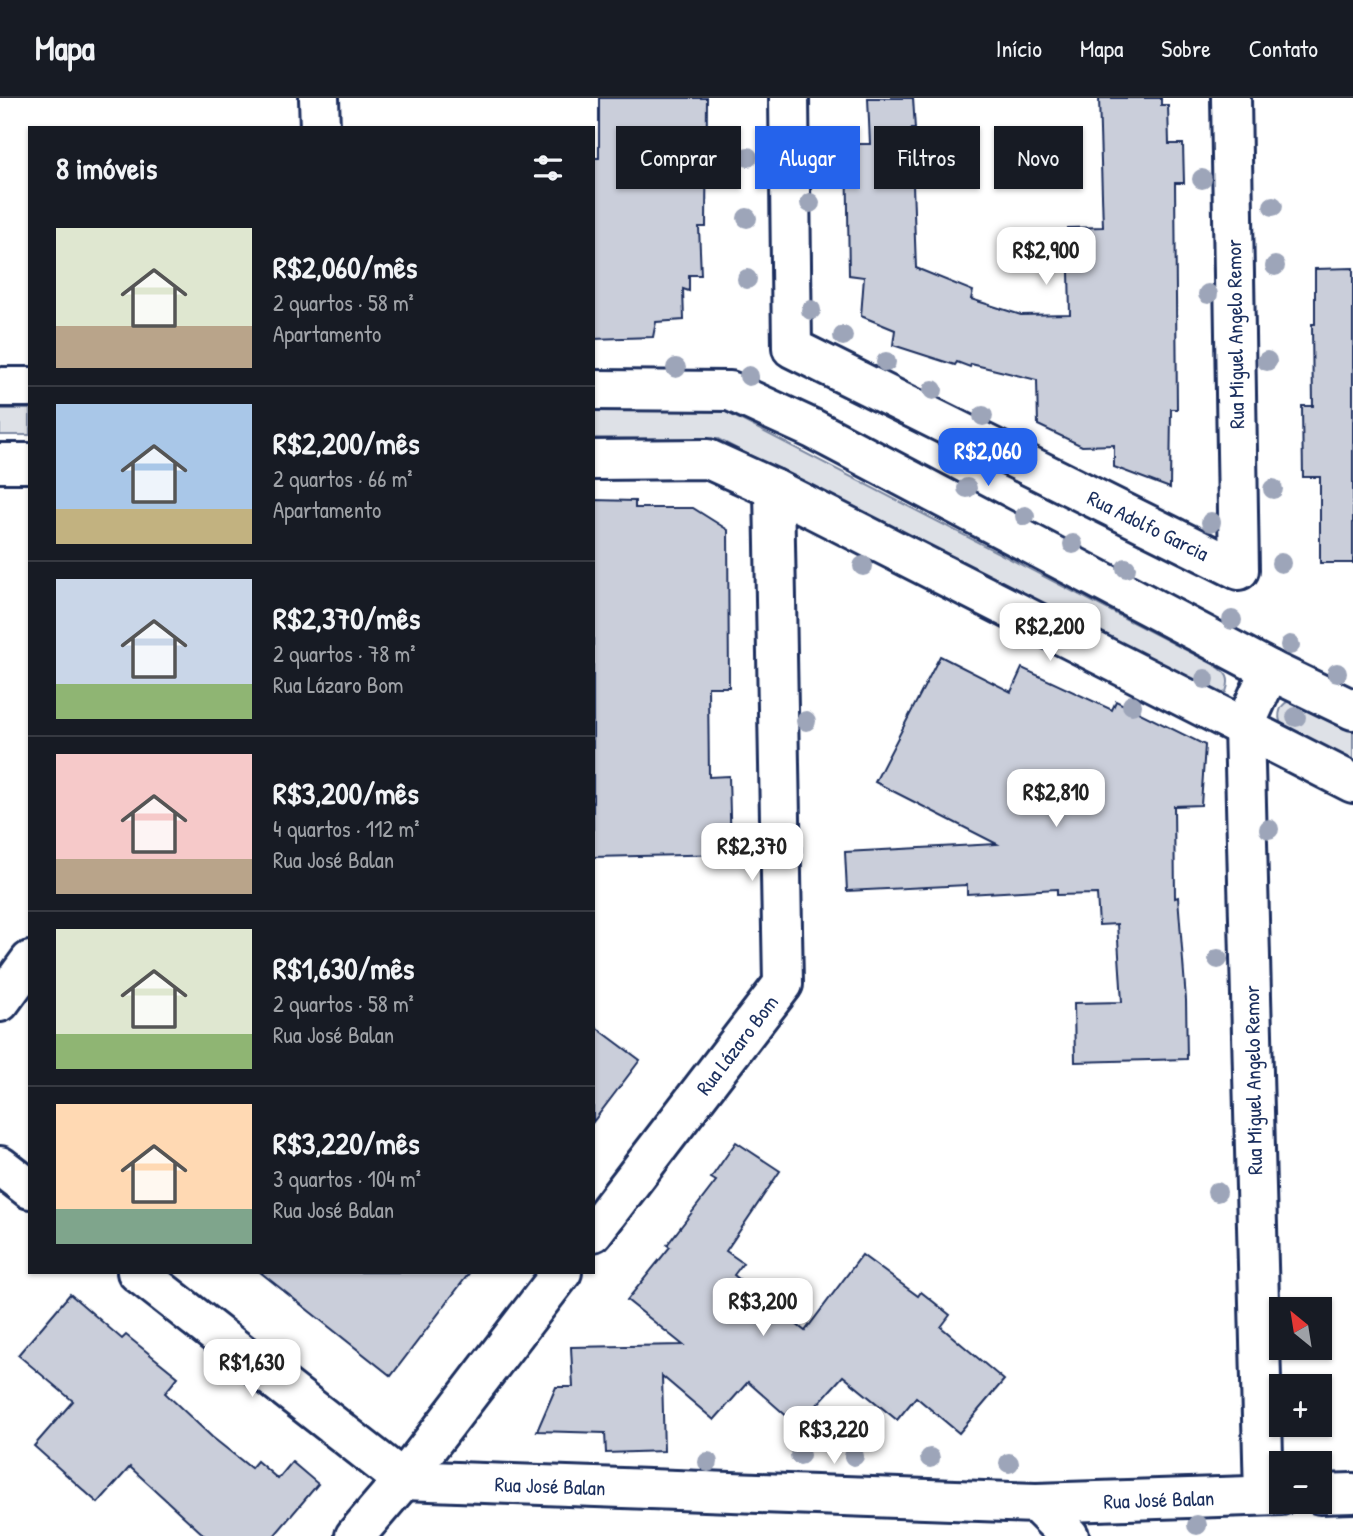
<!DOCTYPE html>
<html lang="pt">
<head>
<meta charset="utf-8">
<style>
  :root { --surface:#171b24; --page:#20242c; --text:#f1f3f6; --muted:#9ea1a6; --line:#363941; --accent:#2563eb }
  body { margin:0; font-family:"Patrick Hand",sans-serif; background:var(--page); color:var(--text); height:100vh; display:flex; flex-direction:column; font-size:26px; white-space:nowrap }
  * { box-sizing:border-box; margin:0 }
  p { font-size:23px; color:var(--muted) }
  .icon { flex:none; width:38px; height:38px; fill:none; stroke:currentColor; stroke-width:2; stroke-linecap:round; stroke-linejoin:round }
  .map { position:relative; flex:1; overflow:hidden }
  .sheet { position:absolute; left:28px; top:28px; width:567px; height:1148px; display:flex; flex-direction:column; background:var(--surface); border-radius:0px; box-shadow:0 2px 5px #0004 }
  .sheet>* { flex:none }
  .hud { position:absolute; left:616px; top:28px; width:632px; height:63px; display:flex; gap:14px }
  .needle { width:46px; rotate:330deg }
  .fabs { position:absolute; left:1269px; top:1199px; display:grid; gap:14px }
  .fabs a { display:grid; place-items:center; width:63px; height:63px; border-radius:0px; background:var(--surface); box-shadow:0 2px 5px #0004; font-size:35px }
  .price { position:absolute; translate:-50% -60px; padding:0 16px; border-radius:14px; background:#fff; color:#222; font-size:23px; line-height:46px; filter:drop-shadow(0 2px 4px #0008) }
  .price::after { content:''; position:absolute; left:50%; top:42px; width:21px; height:16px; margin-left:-10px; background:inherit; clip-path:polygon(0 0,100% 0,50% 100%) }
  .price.on { background:var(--accent); color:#fff }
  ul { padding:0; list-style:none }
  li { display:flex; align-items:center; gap:21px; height:175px; padding:0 28px }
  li+li { border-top:2px solid var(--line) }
  li span { display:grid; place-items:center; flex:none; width:196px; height:140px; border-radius:0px; color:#555 }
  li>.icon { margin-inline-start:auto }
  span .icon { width:84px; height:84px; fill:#fffc; stroke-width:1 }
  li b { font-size:30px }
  h2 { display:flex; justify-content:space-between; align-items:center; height:84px; padding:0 28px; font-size:30px }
  .chip { padding:0 24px; border-radius:0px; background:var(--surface); box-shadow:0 2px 5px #0004; font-size:24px; line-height:63px }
  .chip.on { background:var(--accent); color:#fff }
  header { display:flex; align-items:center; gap:42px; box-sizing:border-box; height:98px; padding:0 35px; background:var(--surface); border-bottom:2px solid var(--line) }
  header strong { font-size:33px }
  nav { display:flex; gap:38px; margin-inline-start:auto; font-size:24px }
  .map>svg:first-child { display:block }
  .green { fill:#dee1e7; stroke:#7c88a2; stroke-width:2 }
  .building { fill:#caceda; stroke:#1b2f5e; stroke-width:2 }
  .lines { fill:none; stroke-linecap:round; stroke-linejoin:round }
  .minor-casing { stroke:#1b2f5e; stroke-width:44 }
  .minor { stroke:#fff; stroke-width:38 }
  .tree { fill:#9da5b9 }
  .labels { text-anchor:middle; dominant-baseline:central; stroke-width:6; stroke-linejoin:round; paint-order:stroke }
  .street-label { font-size:21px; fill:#1b2f5e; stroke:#fff }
</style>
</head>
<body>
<header>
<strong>Mapa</strong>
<nav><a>Início</a><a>Mapa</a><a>Sobre</a><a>Contato</a></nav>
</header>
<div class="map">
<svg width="1353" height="1438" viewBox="0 0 1353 1438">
  <rect width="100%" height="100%" fill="#fff"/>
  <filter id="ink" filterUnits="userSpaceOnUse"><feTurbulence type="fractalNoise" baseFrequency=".0143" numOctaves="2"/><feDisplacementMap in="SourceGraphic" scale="14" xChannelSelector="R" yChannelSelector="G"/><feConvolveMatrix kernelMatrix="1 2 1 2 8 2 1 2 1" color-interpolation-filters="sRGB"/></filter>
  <g filter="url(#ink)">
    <g class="green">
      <rect x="0" y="311" width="30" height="26"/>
      <path d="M593,313H724L1215,567C1227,575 1231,580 1226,594L1217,598L718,341L593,340Z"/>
      <path d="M1293,602L1353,631V664L1282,628C1276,617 1280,604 1293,602Z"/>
    </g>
    <g class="building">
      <polygon points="599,0 707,0 706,129 699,129 701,177 689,177 689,193 683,191 684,222 656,224 653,239 593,241 593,60 599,60"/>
      <polygon points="868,0 913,0 915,31 911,31 916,170 973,193 971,201 1021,217 1070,216 1068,130 1103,129 1099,0 1161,0 1161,7 1168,7 1169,46 1183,46 1184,85 1175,85 1177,311 1171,311 1170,390 1114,369 1114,347 1082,348 1038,327 1037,282 971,266 970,269 957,264 955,267 893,247 895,232 861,218 864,179 849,177 847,46 870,46"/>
      <polygon points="1353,170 1353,465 1320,465 1320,379 1303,379 1302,308 1313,308 1312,226 1315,226 1315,171"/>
      <polygon points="593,402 635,403 635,410 693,410 728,432 729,589 708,589 709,679 729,678 731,756 593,759"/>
      <polygon points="940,558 1011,594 1022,570 1112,612 1116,603 1205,647 1201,707 1174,708 1175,800 1178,799 1186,902 1187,961 1075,964 1074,905 1122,904 1117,826 1099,827 1097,796 1057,797 1057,791 967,796 967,787 847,793 845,754 997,746 875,684"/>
      <polygon points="593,927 640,962 593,1024"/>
      <polygon points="736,1044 780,1073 726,1153 743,1165 734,1177 805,1233 862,1157 918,1198 921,1194 950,1217 941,1229 1004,1282 959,1335 916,1299 897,1322 843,1278 798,1328 748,1284 714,1322 662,1278 664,1353 606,1355 605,1335 537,1333 556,1289 573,1289 571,1249 683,1247 627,1202 670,1149 667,1147 716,1083 711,1080"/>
      <polygon points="260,1174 470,1174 391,1278"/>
      <polygon points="70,1196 122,1241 126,1237 178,1279 165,1295 212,1339 251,1370 257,1363 278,1381 292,1364 318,1386 274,1438 205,1438 130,1369 98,1405 34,1348 73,1303 18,1257"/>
    </g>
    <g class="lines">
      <defs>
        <g id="minor">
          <polyline points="319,0 320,30"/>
          <path id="s1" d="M789,0L792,250L1239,472L1231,0"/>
          <polyline points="0,289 30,289"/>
          <polyline points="593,292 730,293 813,331 1270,572 1353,612"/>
          <polyline points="593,362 708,361 774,391 1353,685"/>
          <polyline points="0,365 30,365"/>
          <polyline points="0,904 30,863"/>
          <polyline points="0,1068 30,1091"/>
          <path id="s2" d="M593,1134L783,886L774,391"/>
          <path id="s3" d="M137,1174L403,1382L1036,1405L1281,1397"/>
          <polyline points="1320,1396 1353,1395"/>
          <polyline points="1264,1397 1244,629 1270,572"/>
          <polyline points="1036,1405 1069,1438"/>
          <polyline points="355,1438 403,1382 562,1174"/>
        </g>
      </defs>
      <use href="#minor" class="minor-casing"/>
      <use href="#minor" class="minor"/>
    </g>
    <g class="tree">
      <circle cx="810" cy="48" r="10"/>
      <circle cx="748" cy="59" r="10"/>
      <circle cx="1202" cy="81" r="10"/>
      <circle cx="810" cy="105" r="10"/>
      <circle cx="1273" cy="108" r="10"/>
      <circle cx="747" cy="120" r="10"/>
      <circle cx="1275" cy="168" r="10"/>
      <circle cx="747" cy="181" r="10"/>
      <circle cx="1208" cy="196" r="10"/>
      <circle cx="811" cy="212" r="10"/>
      <circle cx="843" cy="238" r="10"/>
      <circle cx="1267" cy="263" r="10"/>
      <circle cx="886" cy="264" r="10"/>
      <circle cx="676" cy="270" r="10"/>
      <circle cx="749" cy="278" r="10"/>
      <circle cx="933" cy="292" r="10"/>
      <circle cx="983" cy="318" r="10"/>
      <circle cx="967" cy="390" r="10"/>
      <circle cx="1273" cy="391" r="10"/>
      <circle cx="1025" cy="418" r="10"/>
      <circle cx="1211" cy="424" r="10"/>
      <circle cx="1073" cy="446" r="10"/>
      <circle cx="1281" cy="465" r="10"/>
      <circle cx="863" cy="468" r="10"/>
      <circle cx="1126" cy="470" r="10"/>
      <circle cx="1232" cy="522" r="10"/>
      <circle cx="1290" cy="547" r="10"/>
      <circle cx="1337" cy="575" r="10"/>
      <circle cx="1205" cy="581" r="10"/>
      <circle cx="1132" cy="607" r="10"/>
      <circle cx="1296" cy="619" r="10"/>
      <circle cx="806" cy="623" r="10"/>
      <circle cx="1269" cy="731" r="10"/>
      <circle cx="1218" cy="861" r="10"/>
      <circle cx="1217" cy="1094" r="10"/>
      <circle cx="800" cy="1357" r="10"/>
      <circle cx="854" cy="1358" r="10"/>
      <circle cx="930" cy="1360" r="10"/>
      <circle cx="708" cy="1364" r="10"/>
      <circle cx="1009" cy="1365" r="10"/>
      <circle cx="1197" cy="1427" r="10"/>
    </g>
  </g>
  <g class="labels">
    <g class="street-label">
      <text transform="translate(1235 236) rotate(-91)">Rua Miguel Angelo Remor</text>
      <text stroke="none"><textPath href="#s1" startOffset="648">Rua Adolfo Garcia</textPath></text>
      <text stroke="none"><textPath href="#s2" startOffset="236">Rua Lázaro Bom</textPath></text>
      <text transform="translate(1253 982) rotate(-91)">Rua Miguel Angelo Remor</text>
      <text stroke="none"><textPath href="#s3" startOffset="485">Rua José Balan</textPath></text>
      <text stroke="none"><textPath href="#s3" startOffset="1094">Rua José Balan</textPath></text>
    </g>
  </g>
</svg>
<div class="fabs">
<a><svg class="needle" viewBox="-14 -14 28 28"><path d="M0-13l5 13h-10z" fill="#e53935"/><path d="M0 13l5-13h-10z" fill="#9ea1a6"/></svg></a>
<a>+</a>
<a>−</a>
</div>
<b class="price" style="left:1046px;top:189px">R$2,900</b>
<b class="price on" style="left:988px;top:390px">R$2,060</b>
<b class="price" style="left:1050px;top:565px">R$2,200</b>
<b class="price" style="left:1056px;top:731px">R$2,810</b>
<b class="price" style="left:752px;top:785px">R$2,370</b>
<b class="price" style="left:763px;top:1240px">R$3,200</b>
<b class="price" style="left:252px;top:1301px">R$1,630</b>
<b class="price" style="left:834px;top:1368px">R$3,220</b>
<div class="hud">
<a class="chip">Comprar</a>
<a class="chip on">Alugar</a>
<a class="chip">Filtros</a>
<a class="chip">Novo</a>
</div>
<section class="sheet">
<h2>8 imóveis<svg class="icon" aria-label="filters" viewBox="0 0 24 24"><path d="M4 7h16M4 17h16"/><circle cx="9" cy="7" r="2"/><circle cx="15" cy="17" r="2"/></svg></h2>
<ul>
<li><span style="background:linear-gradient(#dfe7d0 70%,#b9a48a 0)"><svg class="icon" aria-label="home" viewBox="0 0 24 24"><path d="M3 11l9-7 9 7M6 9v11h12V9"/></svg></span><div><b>R$2,060/mês</b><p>2 quartos · 58 m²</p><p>Apartamento</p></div></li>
<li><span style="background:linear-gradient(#a9c7e8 75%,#c2b280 0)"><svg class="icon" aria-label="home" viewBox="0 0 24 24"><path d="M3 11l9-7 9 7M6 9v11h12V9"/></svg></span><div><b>R$2,200/mês</b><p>2 quartos · 66 m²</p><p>Apartamento</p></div></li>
<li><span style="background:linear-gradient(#c9d6e8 75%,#8fb573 0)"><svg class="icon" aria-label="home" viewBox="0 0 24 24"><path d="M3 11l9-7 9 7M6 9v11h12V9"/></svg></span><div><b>R$2,370/mês</b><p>2 quartos · 78 m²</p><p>Rua Lázaro Bom</p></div></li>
<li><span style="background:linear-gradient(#f6c9c9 75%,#b9a48a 0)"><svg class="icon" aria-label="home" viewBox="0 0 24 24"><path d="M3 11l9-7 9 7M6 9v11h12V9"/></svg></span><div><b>R$3,200/mês</b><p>4 quartos · 112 m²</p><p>Rua José Balan</p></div></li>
<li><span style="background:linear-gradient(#dfe7d0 75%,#8fb573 0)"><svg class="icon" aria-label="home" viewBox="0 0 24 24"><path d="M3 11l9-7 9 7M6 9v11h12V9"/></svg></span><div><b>R$1,630/mês</b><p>2 quartos · 58 m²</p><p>Rua José Balan</p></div></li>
<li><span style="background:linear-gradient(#ffd9b3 75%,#7fa58c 0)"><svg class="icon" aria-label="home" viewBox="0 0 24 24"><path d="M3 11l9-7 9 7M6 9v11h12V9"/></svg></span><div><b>R$3,220/mês</b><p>3 quartos · 104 m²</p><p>Rua José Balan</p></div></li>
</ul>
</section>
</div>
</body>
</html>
